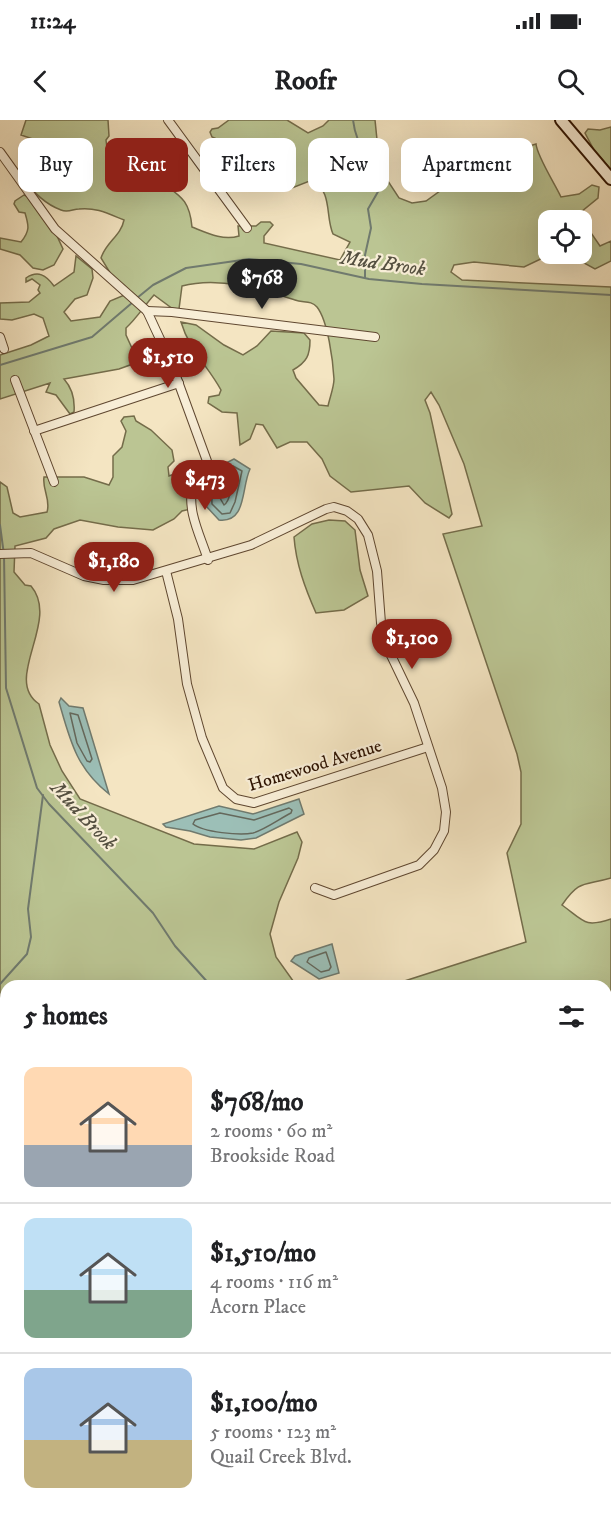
<!DOCTYPE html>
<html lang="en">
<head>
<meta charset="utf-8">
<style>
  :root { --surface:#fff; --page:#f2f2f2; --text:#202124; --muted:#757577; --line:#e0e0e0; --accent:#8f2418 }
  body { margin:0; font-family:"IM FELL DW Pica",serif; background:var(--page); color:var(--text); height:100vh; display:flex; flex-direction:column; font-size:22px; white-space:nowrap }
  * { box-sizing:border-box; margin:0 }
  p { font-size:20px; color:var(--muted) }
  .icon { flex:none; width:33px; height:33px; fill:none; stroke:currentColor; stroke-width:2; stroke-linecap:round; stroke-linejoin:round }
  .map { position:relative; flex:1; overflow:hidden }
  .side { position:absolute; left:0px; top:860px; width:612px; height:536px; display:flex; flex-direction:column; background:var(--surface); border-radius:18px 18px 0 0; box-shadow:0 6px 24px #0002 }
  .side>* { flex:none }
  .banner { position:absolute; left:18px; top:18px; width:576px; height:54px; display:flex; gap:12px }
  .controls { position:absolute; left:538px; top:90px; display:grid; gap:12px }
  .controls a { display:grid; place-items:center; width:54px; height:54px; border-radius:12px; background:var(--surface); box-shadow:0 6px 24px #0002; font-size:30px }
  .price { position:absolute; translate:-50% -51px; padding:0 14px; border-radius:21px; background:var(--accent); color:#fff; font-size:20px; line-height:39px; filter:drop-shadow(0 2px 3px #0008) }
  .price::after { content:''; position:absolute; left:50%; top:36px; width:18px; height:14px; margin-left:-9px; background:inherit; clip-path:polygon(0 0,100% 0,50% 100%) }
  .price.active { background:#222; color:#fff }
  ul { padding:0; list-style:none }
  li { display:flex; align-items:center; gap:18px; height:150px; padding:0 24px }
  li+li { border-top:2px solid var(--line) }
  li span { display:grid; place-items:center; flex:none; width:168px; height:120px; border-radius:12px; color:#555 }
  li>.icon { margin-inline-start:auto }
  span .icon { width:72px; height:72px; fill:#fffc; stroke-width:1 }
  li b { font-size:26px }
  h2 { display:flex; justify-content:space-between; align-items:center; height:72px; padding:0 24px; font-size:26px }
  .chip { padding:0 21px; border-radius:12px; background:var(--surface); box-shadow:0 6px 24px #0002; font-size:21px; line-height:54px }
  .chip.active { background:var(--accent); color:#fff }
  .status { display:flex; justify-content:space-between; align-items:center; height:42px; padding:0 30px; background:var(--surface); direction:ltr }
  .status svg { height:16px; fill:currentColor }
  header { display:flex; justify-content:space-between; align-items:center; height:78px; padding:0 24px; background:var(--surface); font-size:27px; font-weight:800 }
  .map>svg:first-child { display:block }
  .green { fill:#bbc593; stroke:#746c4a; stroke-width:1.5 }
  .water { fill:#9cbfb7; stroke:#707a6e; stroke-width:1.5 }
  .lines { fill:none; stroke-linecap:round; stroke-linejoin:round }
  .shore { stroke:#64685c; stroke-width:1.5 }
  .stream { stroke:#707a6e; stroke-width:2 }
  .street-casing { stroke:#5f4730; stroke-width:10 }
  .secondary-casing { stroke:#2d1200; stroke-width:14 }
  .street { stroke:#f8eed7; stroke-width:8 }
  .secondary { stroke:#f8eed7; stroke-width:10 }
  .labels { text-anchor:middle; dominant-baseline:central; stroke-width:4.5; stroke-linejoin:round; paint-order:stroke }
  .street-label { font-size:18px; fill:#2d1200; stroke:#f8eed7 }
  .water-label { font-size:20px; font-style:italic; fill:#544f40; stroke:#f8eed7 }
</style>
</head>
<body>
<div class="status"><b>11:24</b><svg viewBox="0 0 49 12"><path d="M0 12V9h3v3zM5 12V6h3v6zM10 12V3h3v9zM15 12V0h3v12zM26 1h20v11H26zM47 4h2v5h-2z"/></svg></div>
<header><svg class="icon" aria-label="back" viewBox="0 0 24 24"><path d="M15 5l-7 7 7 7"/></svg>Roofr<svg class="icon" aria-label="search" viewBox="0 0 24 24"><circle cx="10" cy="10" r="6"/><path d="M15 15l6 6"/></svg></header>
<div class="map">
<svg width="611" height="1394" viewBox="0 0 611 1394">
  <rect width="100%" height="100%" fill="#f4e5c2"/>
  <filter id="stains"><feTurbulence type="fractalNoise" baseFrequency=".00333" numOctaves="4"/><feColorMatrix values="0 0 0 0 .2 0 0 0 0 .09 0 0 0 0 .02 0 0 0 .5 -.17"/></filter>
  <radialGradient id="worn" r=".72"><stop offset=".6" stop-color="#630" stop-opacity="0"/><stop offset="1" stop-color="#630" stop-opacity=".3"/></radialGradient>
  <g class="green">
    <path d="M26,0H108L109,16L106,20L108,37L122,43L139,35L149,26H153L157,30L149,38L152,54C174,75 189,73 192,107C207,113 223,121 239,116L238,106H256L261,102H270L273,105L264,116V123L340,140L350,122L333,114C325,96 333,72 312,60L292,68C281,63 275,49 272,37H260L209,51L207,39L218,30L219,20L212,17L210,12L212,9L218,8L229,0H287L308,13L323,6L329,0H375L380,49L399,78L412,83L426,81L462,55L485,31L491,29L516,30L536,24C537,36 555,64 561,77L579,74L592,65L599,67L598,78L581,92L589,110L600,126L611,121V141L595,149L584,143L578,134H582V100H549V134H551L524,147L474,142L454,145L451,152L462,160L611,167V758C584,766 580,759 562,785C584,801 584,808 611,799V1178L606,1177V866L392,865L526,822L507,733L521,704V652L517,634L443,414L482,406L464,344L439,285L431,272L425,280L430,293L452,394L449,398L425,383L409,366L351,372L330,356L322,339L307,322H290L277,328L263,305L256,304L250,319L240,325L237,293L222,292L208,283L209,277L219,275L221,270C208,246 189,230 181,202L196,205L224,225L243,235L257,226L271,211L304,213L310,220C310,235 307,242 293,250L296,258L319,285L328,286C330,277 334,267 334,259C333,241 328,201 317,187C311,180 303,183 295,180C260,169 219,156 182,166L179,189H173L154,175C144,186 137,198 126,208V215L136,237L130,245L119,249L64,259C72,268 75,280 74,292L70,294L56,275L46,272L50,263L0,279V235L31,225L49,216L43,198L34,194L12,200L0,199V183L29,182L40,173L38,170L40,165L32,159L26,162V158C38,150 46,155 54,166L74,152L76,136L92,149L93,158L87,175L75,179L64,192L71,201L100,197L110,181L127,174L115,161L101,138C106,122 121,116 124,100C109,94 96,87 79,89C73,89 68,93 61,90C45,84 32,71 23,57L37,45L40,37L33,19L21,15Z"/>
    <polygon points="611,7 611,50 594,30 585,13 588,9 600,10"/>
    <path d="M24,75L29,77L56,114L63,129L54,145L43,150L33,148L20,135L0,129V118L21,122C30,111 29,106 25,93L19,92L14,84L15,81Z"/>
    <path d="M134,296L136,301L151,310L172,330L174,341L168,347L169,356L185,350L195,341L202,348L193,364L191,389L182,391L174,399L153,410L118,407L80,400L54,409L46,418L15,426L14,452L25,465L31,466C61,501 2,559 39,584L50,625L62,651L80,679L194,724L254,729L297,712L302,722L298,738L279,782L270,814L276,837L296,865L6,866V1389H399L397,1394H0V362L7,367L13,393L20,397L47,392C51,379 42,370 44,357H84L109,365L113,357V336L122,327L126,311L121,301L124,297Z"/>
    <path d="M329,400L345,401L355,410L360,450L368,476L344,490L316,493C305,468 296,444 294,417L312,404Z"/>
  </g>
  <g class="water">
    <path d="M234,339L250,349C241,368 247,403 219,400L206,386C205,363 213,348 234,339Z"/>
    <path d="M61,578L69,586L83,588L109,674C76,648 70,620 59,582Z"/>
    <polygon points="299,679 304,694 256,718 241,720 210,717 190,711 166,707 163,704 219,686 253,694"/>
    <polygon points="332,824 339,853 319,859 291,841 295,836"/>
  </g>
  <g class="lines">
    <g class="shore">
      <path d="M233,346L242,351L235,382L230,393L222,394L212,384C211,367 217,353 233,346Z"/>
      <path d="M226,359H230C232,366 230,381 224,385L220,378Z"/>
      <polygon points="70,593 78,595 92,639 90,642 87,641 77,623"/>
      <path d="M289,688L292,690L291,693C279,699 266,709 253,713C240,716 203,712 193,704L195,700L220,693L254,700Z"/>
      <polygon points="326,832 331,847 329,850 321,852 307,842 309,838"/>
    </g>
    <g class="stream">
      <path d="M353,0C356,28 374,45 379,70L368,89L371,108L365,135V158"/>
      <polyline points="137,178 153,165 186,148 249,139 301,144 369,159 422,164 611,175"/>
      <polyline points="0,245 92,217 133,182"/>
      <polyline points="0,405 4,435 6,568 37,668 49,684 153,793 175,826 211,866"/>
      <polyline points="0,864 27,834 31,817 28,789 43,675"/>
      <polyline points="606,1026 611,1025"/>
      <polyline points="341,1394 342,1389"/>
    </g>
    <defs>
      <g id="street">
        <polyline points="168,0 247,108"/>
        <path d="M0,32L55,109L147,191L172,245L207,341C202,348 195,357 193,366C186,390 201,417 208,440"/>
        <polyline points="147,191 172,192 375,217"/>
        <polyline points="0,217 4,229"/>
        <polyline points="15,260 54,362"/>
        <polyline points="34,311 179,263"/>
        <polyline points="0,434 31,433 84,456 104,460 133,460 251,425 326,389 334,387 347,391 358,399 368,415 377,451 381,503 388,529 414,583 442,668 446,692 444,711 434,730 419,745 334,775 315,768"/>
        <polyline points="166,451 178,499 187,564 202,618 223,668 236,679 254,683 428,627"/>
        <polyline points="527,1389 527,1394"/>
        <polyline points="436,1394 439,1389"/>
      </g>
      <polyline id="secondary" points="561,0 611,59"/>
    </defs>
    <use href="#street" class="street-casing"/>
    <use href="#secondary" class="secondary-casing"/>
    <use href="#street" class="street"/>
    <use href="#secondary" class="secondary"/>
  </g>
  <g class="labels">
    <g class="street-label">
      <text transform="translate(315 646) rotate(-17)">Homewood Avenue</text>
    </g>
    <g class="water-label">
      <text transform="translate(383 144) rotate(8)">Mud Brook</text>
      <text transform="translate(83 696) rotate(47)">Mud Brook</text>
    </g>
  </g>
  <rect width="100%" height="100%" filter="url(#stains)"/>
  <rect width="100%" height="100%" fill="url(#worn)"/>
</svg>
<div class="controls">
<a><svg class="icon" aria-label="locate" viewBox="0 0 24 24"><circle cx="12" cy="12" r="6"/><path d="M12 2v4M12 18v4M2 12h4M18 12h4"/></svg></a>
</div>
<b class="price active" style="left:262px;top:190px">$768</b>
<b class="price" style="left:168px;top:269px">$1,510</b>
<b class="price" style="left:205px;top:391px">$473</b>
<b class="price" style="left:114px;top:473px">$1,180</b>
<b class="price" style="left:412px;top:550px">$1,100</b>
<div class="banner">
<a class="chip">Buy</a>
<a class="chip active">Rent</a>
<a class="chip">Filters</a>
<a class="chip">New</a>
<a class="chip">Apartment</a>
</div>
<section class="side">
<h2>5 homes<svg class="icon" aria-label="filters" viewBox="0 0 24 24"><path d="M4 7h16M4 17h16"/><circle cx="9" cy="7" r="2"/><circle cx="15" cy="17" r="2"/></svg></h2>
<ul>
<li><span style="background:linear-gradient(#ffd9b3 65%,#9aa5b1 0)"><svg class="icon" aria-label="home" viewBox="0 0 24 24"><path d="M3 11l9-7 9 7M6 9v11h12V9"/></svg></span><div><b>$768/mo</b><p>2 rooms · 60 m²</p><p>Brookside Road</p></div></li>
<li><span style="background:linear-gradient(#bfe0f5 60%,#7fa58c 0)"><svg class="icon" aria-label="home" viewBox="0 0 24 24"><path d="M3 11l9-7 9 7M6 9v11h12V9"/></svg></span><div><b>$1,510/mo</b><p>4 rooms · 116 m²</p><p>Acorn Place</p></div></li>
<li><span style="background:linear-gradient(#a9c7e8 60%,#c2b280 0)"><svg class="icon" aria-label="home" viewBox="0 0 24 24"><path d="M3 11l9-7 9 7M6 9v11h12V9"/></svg></span><div><b>$1,100/mo</b><p>5 rooms · 123 m²</p><p>Quail Creek Blvd.</p></div></li>
</ul>
</section>
</div>
</body>
</html>
